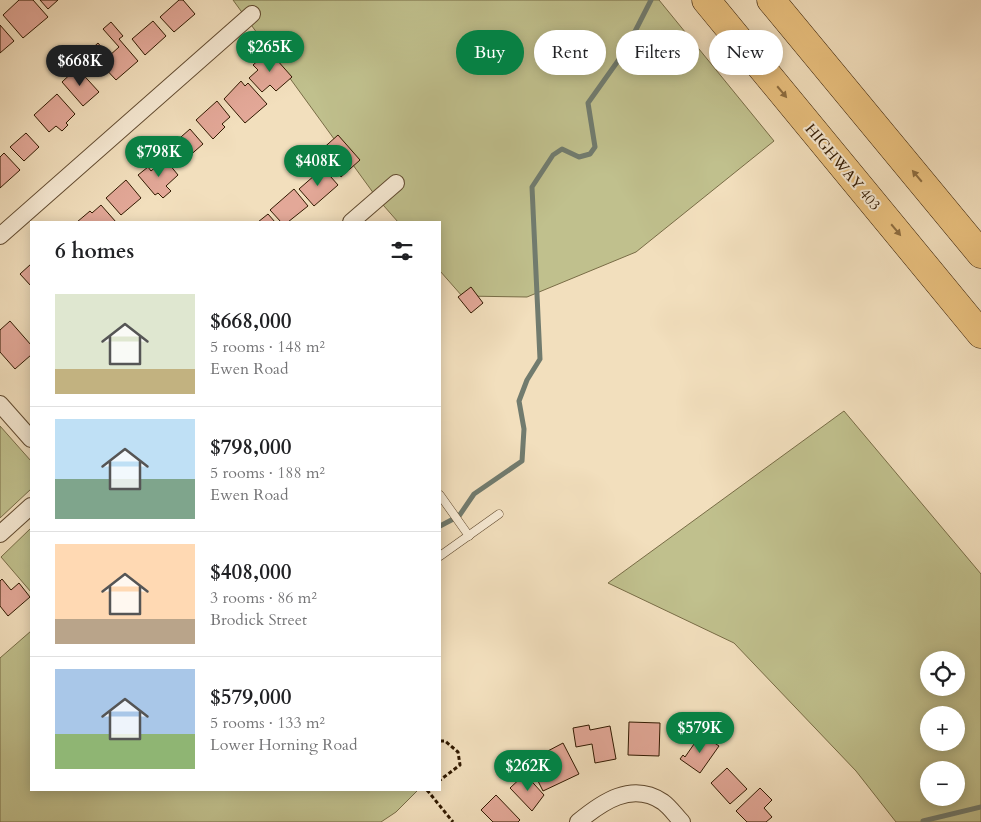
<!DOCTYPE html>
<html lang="en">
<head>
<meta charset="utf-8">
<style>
  :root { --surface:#fff; --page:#f2f2f2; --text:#202124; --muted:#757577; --line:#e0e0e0; --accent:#0b8043 }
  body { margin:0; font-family:Cardo,serif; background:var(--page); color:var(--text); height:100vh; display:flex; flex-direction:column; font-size:19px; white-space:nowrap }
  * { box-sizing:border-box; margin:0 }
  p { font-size:16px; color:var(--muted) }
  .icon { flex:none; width:28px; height:28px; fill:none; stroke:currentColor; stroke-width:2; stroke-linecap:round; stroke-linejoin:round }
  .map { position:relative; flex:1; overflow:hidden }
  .sheet { position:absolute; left:30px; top:221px; width:411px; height:570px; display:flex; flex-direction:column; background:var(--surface); border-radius:0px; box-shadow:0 2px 12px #0003 }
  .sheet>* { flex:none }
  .banner { position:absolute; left:456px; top:30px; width:449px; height:45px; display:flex; gap:10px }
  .fabs { position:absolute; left:920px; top:651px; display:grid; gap:10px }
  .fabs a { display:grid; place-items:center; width:45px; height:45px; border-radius:50%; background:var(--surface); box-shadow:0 2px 12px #0003; font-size:25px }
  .price { position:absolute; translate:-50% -42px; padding:0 11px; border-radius:18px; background:var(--accent); color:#fff; font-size:16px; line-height:32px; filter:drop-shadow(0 1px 2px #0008) }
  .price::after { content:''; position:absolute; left:50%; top:30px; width:15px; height:11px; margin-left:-8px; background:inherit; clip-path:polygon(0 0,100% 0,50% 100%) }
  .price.current { background:#222; color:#fff }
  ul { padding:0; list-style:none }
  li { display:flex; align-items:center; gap:15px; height:125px; padding:0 25px }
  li+li { border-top:1px solid var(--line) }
  li span { display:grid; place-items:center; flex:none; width:140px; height:100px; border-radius:0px; color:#555 }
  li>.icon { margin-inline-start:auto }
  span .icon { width:60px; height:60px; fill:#fffc; stroke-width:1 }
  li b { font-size:21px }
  h2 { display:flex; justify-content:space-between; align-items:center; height:60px; padding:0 25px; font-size:21px }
  .chip { padding:0 18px; border-radius:22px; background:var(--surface); box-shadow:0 2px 12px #0003; font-size:18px; line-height:45px }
  .chip.current { background:var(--accent); color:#fff }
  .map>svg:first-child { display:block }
  .green { fill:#c0c08d; stroke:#786c46; fill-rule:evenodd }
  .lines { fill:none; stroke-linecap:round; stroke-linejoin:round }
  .stream { stroke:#717b6e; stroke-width:5 }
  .building { fill:#e3a898; stroke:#311900 }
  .lane-casing { stroke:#614a2f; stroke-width:9 }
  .street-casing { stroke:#614a2f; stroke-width:18 }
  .highway-casing { stroke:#311900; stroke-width:29 }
  .path { stroke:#311900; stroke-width:3; stroke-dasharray:4 2.5; stroke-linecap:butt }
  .lane { stroke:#f7ead4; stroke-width:8 }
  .street { stroke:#f7ead4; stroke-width:16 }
  .highway { stroke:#e9c07e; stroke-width:28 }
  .oneway { fill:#8d6c3f }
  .labels { text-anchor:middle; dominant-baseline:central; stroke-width:4; stroke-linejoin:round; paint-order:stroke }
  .street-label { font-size:15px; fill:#311900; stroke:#f7ead4 }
</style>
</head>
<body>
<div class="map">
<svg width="981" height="822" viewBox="0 0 981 822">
  <rect width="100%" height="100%" fill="#f2dfbd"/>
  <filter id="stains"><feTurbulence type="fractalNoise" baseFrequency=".004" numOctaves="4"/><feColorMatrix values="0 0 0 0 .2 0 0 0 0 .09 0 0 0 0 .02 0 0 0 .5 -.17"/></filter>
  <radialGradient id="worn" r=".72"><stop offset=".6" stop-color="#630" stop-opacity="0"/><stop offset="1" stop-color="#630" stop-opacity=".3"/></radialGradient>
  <g class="green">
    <polygon points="233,0 659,0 774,141 636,252 527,297 462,296 440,271 440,222 398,222 377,198"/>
    <path d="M844,411L981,574V822H896L856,771L734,643L608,583ZM929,660H956V688H929ZM929,715H956V742H929ZM929,770H956V798H929Z"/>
    <polygon points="0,426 31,461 31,489 0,518"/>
    <polygon points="31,528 31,592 1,557"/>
    <polygon points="31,631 31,790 418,790 396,812 381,822 0,822 0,658"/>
  </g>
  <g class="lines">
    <g class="stream">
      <polyline points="440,526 459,516 474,494 522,461 524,429 519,401 527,380 540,359 532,187 553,155 562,149 579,157 590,154 595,147 588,103 625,51 651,0"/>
      <polyline points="923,821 981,807"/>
    </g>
  </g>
  <g class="building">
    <polygon points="19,0 33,0 48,17 23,38 3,15"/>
    <polygon points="40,0 58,0 48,9"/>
    <polygon points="179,0 183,0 195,14 174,32 160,17"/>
    <polygon points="153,21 166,36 145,55 132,39"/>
    <polygon points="111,22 123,36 119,39 138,61 116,80 102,65 100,67 87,53 98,43 109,56 119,47 103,29"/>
    <polygon points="0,25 14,41 0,53"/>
    <polygon points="269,51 292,77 276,91 270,85 262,92 249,78 258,70 253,65"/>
    <polygon points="77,68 99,92 83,106 62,82"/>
    <polygon points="241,81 245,86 248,83 267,104 245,123 224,99"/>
    <polygon points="57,94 75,114 66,123 68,125 62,131 56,126 49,132 34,115"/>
    <polygon points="217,101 230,117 222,124 225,127 213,139 196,120"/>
    <polygon points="190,129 203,144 187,158 188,160 181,166 172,155 178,149 173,144"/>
    <polygon points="26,133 39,147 24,161 10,147"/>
    <polygon points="338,135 360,160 341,177 319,152"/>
    <polygon points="4,153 20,170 0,188 0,157"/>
    <polygon points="165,159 178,175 166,186 171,191 163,198 158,193 155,195 138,175 148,167 151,171"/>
    <polygon points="323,168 338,185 314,206 299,189"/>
    <polygon points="126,180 141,198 121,215 106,198"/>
    <polygon points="294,189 308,206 288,222 281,222 270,210"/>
    <polygon points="101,205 116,222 77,222 90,211 92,213"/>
    <polygon points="268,214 275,222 258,222"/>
    <polygon points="31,264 31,286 20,274"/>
    <polygon points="471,287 483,303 471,313 458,297"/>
    <polygon points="10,321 31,345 31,355 15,369 0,352 0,330"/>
    <polygon points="2,579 11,590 19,583 30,597 8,616 0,606 0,581"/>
    <polygon points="629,722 660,723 659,756 628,755"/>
    <polygon points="589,725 590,730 610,726 616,759 595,763 592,744 576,747 573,728"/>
    <polygon points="701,734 719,746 700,773 680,759 683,755 685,757"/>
    <polygon points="563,743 579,774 543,791 534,773 549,765 544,753"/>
    <polygon points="727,768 747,789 730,804 711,783"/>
    <polygon points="525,774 544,795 532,811 510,788"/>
    <polygon points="760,788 772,800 764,808 772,817 766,822 747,822 736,811"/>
    <polygon points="496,795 520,820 518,822 493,822 481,810"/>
  </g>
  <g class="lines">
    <defs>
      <g id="lane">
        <polyline points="440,495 469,536"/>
        <polyline points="440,556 499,514"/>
      </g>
      <g id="street">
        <polyline points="351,222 396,183"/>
        <polyline points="0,236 252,14"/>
        <polyline points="0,404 31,439"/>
        <polyline points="0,534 31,506"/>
        <path d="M578,822C602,802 632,781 663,802C670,807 676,816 682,822"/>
      </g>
      <g id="highway">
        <polyline points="706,0 981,334"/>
        <polyline points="771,0 981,254"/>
      </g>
    </defs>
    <use href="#lane" class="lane-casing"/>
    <use href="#street" class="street-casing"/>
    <use href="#highway" class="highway-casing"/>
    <g class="path">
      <polyline points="440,741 445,741 458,752 460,765 440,780"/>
      <polyline points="427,790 453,822"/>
    </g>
    <use href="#lane" class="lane"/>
    <use href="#street" class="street"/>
    <use href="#highway" class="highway"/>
  </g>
  <defs><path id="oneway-solid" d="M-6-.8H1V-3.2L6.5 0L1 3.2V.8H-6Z" transform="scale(1.25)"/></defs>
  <g class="oneway">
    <use href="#oneway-solid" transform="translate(782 92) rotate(50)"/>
    <use href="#oneway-solid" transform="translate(917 176) rotate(-130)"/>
    <use href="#oneway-solid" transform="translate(896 230) rotate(50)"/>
  </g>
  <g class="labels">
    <g class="street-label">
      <text transform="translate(843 167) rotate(50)">HIGHWAY 403</text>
    </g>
  </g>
  <rect width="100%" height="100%" filter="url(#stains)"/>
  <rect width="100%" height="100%" fill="url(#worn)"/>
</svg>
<div class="fabs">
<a><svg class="icon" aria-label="locate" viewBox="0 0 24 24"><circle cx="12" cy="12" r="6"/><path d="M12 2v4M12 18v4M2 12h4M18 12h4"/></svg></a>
<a>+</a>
<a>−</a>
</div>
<b class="price" style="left:270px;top:73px">$265K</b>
<b class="price current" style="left:80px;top:87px">$668K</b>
<b class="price" style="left:159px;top:178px">$798K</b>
<b class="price" style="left:318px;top:187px">$408K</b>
<b class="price" style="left:700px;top:754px">$579K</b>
<b class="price" style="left:528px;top:792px">$262K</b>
<div class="banner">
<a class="chip current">Buy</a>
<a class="chip">Rent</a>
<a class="chip">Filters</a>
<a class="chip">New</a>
</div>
<section class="sheet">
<h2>6 homes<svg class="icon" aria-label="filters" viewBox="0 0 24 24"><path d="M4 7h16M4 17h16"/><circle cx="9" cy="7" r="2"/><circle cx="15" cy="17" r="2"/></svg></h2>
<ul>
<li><span style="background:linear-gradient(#dfe7d0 75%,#c2b280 0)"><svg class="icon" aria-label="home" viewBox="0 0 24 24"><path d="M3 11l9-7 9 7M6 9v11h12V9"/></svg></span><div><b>$668,000</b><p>5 rooms · 148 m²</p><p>Ewen Road</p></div></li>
<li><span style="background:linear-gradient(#bfe0f5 60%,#7fa58c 0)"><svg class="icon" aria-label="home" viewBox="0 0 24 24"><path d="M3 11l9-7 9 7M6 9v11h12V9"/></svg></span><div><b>$798,000</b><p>5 rooms · 188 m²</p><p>Ewen Road</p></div></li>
<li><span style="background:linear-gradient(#ffd9b3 75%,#b9a48a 0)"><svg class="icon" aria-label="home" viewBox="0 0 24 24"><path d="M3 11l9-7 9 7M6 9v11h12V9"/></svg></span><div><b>$408,000</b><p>3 rooms · 86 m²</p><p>Brodick Street</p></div></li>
<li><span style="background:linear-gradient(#a9c7e8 65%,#8fb573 0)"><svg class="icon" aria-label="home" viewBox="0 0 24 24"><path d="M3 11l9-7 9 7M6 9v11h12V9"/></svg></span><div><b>$579,000</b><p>5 rooms · 133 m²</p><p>Lower Horning Road</p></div></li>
</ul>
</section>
</div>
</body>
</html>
